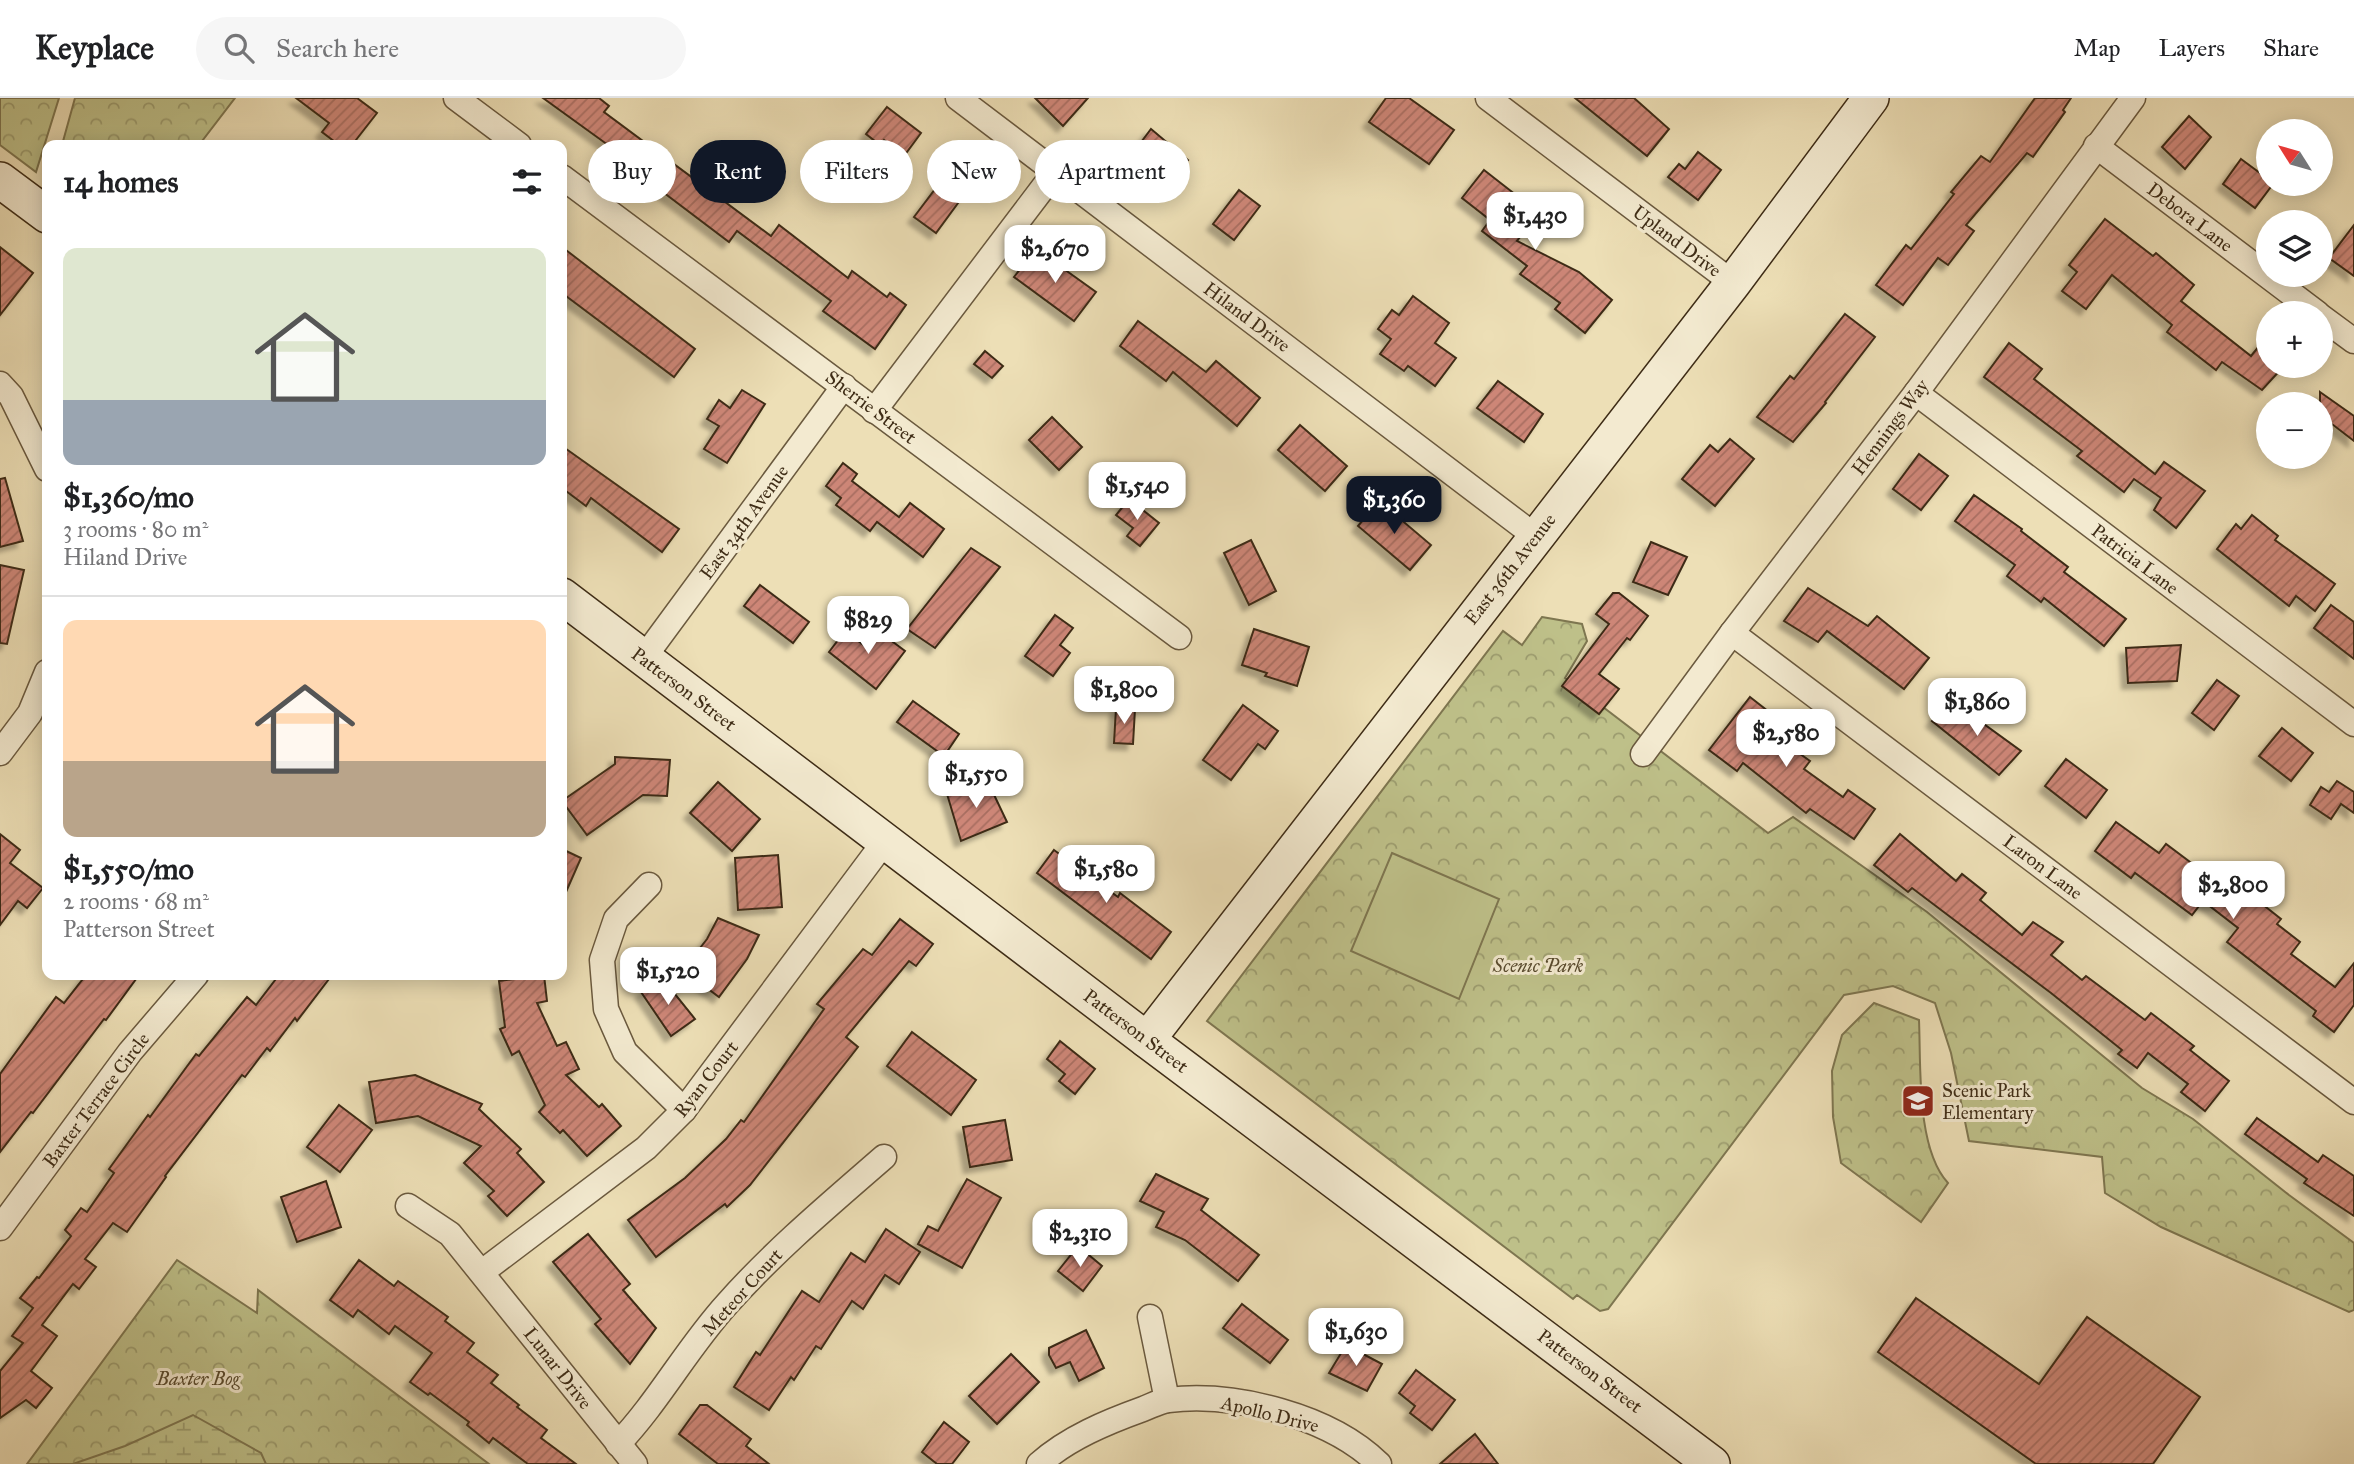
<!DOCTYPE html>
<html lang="en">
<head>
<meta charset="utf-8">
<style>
  :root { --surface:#fff; --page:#f6f6f6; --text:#202124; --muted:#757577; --line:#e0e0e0; --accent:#111827 }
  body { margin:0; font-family:"IM FELL Great Primer",serif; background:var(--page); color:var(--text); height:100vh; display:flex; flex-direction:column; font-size:26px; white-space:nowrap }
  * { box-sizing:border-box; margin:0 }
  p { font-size:23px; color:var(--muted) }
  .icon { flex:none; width:38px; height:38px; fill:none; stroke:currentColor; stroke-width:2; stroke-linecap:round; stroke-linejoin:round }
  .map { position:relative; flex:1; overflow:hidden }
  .drawer { position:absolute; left:42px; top:42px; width:525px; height:840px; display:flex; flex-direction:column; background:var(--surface); border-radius:14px; box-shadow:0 4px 18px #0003 }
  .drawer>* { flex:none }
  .banner { position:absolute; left:588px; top:42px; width:665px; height:63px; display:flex; gap:14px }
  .needle { width:46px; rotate:307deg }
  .buttons { position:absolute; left:2256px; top:21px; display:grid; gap:14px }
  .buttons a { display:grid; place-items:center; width:77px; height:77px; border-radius:50%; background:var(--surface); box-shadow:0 4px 18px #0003; font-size:35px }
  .price { position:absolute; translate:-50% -60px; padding:0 16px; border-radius:14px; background:#fff; color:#222; font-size:23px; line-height:46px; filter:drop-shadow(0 2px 4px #0008) }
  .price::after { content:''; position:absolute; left:50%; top:42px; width:21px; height:16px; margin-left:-10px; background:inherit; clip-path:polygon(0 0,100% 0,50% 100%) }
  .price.active { background:var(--accent); color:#fff }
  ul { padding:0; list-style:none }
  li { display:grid; align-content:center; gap:14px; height:371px; padding:0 21px }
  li+li { border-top:2px solid var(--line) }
  li span { display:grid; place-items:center; height:217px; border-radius:14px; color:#555 }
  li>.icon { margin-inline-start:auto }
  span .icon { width:126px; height:126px; fill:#fffc; stroke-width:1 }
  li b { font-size:30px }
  h2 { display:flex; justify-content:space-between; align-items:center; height:84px; padding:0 21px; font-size:30px }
  .tag { padding:0 24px; border-radius:32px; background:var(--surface); box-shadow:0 4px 18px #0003; font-size:24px; line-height:63px }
  .tag.active { background:var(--accent); color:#fff }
  header { display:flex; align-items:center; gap:42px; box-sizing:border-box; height:98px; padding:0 35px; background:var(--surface); border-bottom:2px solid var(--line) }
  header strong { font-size:33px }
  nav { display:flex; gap:38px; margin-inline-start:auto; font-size:24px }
  .search { width:490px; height:63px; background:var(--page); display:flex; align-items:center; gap:18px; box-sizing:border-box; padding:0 24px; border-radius:38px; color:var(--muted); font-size:26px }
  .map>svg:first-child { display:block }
  .forest { fill:url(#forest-crowns); stroke:#7e7650; stroke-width:2 }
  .wetland { fill:url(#wetland-marsh); stroke:#7e7650; stroke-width:2 }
  .garden { fill:#bec089; stroke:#7e7650; stroke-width:2 }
  .building { fill:url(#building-hatch); stroke:#3e2c16; stroke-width:2; filter:url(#shadow) }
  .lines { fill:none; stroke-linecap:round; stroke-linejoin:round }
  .street-casing { stroke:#6a593e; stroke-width:27 }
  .secondary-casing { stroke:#3e2c16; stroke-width:38 }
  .street { stroke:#f3ead0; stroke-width:24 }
  .secondary { stroke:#f3ead0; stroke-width:35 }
  .labels { text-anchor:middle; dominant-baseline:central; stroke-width:6; stroke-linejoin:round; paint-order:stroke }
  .street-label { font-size:19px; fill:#3e2c16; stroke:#f3ead0 }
  .park-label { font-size:19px; font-style:italic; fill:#584a2d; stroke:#f3ead0 }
  .poi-label { font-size:19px; fill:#3e2c16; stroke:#f3ead0; text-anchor:start }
</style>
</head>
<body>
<header>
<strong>Keyplace</strong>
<div class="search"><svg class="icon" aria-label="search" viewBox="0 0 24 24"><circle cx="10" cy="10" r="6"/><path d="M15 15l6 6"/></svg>Search here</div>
<nav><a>Map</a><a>Layers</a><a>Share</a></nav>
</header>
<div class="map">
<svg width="2354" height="1366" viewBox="0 0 2354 1366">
  <defs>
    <pattern id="forest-crowns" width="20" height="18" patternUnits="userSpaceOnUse" patternTransform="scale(1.75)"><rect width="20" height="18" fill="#bec089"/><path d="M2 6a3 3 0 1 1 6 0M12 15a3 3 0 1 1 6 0" fill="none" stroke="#9c9c6f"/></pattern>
    <pattern id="wetland-marsh" width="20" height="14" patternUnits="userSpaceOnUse" patternTransform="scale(1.75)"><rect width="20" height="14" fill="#bec089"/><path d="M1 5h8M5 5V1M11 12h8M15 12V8" fill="none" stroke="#9c9c6f"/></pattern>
    <pattern id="building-hatch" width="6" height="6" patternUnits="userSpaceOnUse" patternTransform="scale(1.75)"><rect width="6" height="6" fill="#cd8677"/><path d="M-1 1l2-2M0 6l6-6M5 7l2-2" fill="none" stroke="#a86e61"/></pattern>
    <filter id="shadow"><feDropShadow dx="-6" dy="6" stdDeviation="2" flood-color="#0004"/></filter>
  </defs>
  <rect width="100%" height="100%" fill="#eddfb6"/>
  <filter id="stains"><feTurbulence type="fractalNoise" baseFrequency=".00286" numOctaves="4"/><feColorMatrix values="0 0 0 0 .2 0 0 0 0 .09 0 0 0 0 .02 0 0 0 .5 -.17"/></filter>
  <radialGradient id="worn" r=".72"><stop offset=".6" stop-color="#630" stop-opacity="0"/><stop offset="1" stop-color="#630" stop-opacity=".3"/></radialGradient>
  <g class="forest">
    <polygon points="0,0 59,0 36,74 0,47"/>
    <polygon points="75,0 235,0 199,47 62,47"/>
    <polygon points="1542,519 1582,526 1587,543 1565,580 1768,735 1793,719 1927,814 2142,990 2193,1021 2289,1097 2354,1145 2354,1212 2349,1214 2161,1129 2105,1095 2102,1059 1969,1043 1951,955 1935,905 1893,888 1844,897 1608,1211 1600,1213 1577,1197 1573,1201 1207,923 1503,533 1522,547"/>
    <path d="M1874,905L1919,922C1921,968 1916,1050 1948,1085L1921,1124L1841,1065L1833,1019L1832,973L1842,937Z"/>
    <polygon points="177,1162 257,1215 258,1192 489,1366 27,1366"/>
  </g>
  <polygon class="wetland" points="193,1317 261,1355 266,1366 73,1366 125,1348"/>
  <polygon class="garden" points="1392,755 1499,801 1459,901 1351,853"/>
  <g class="building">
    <polygon points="296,0 357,0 377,15 352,47 339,47 322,34 329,25"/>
    <polygon points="543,0 599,0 609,8 604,14 771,138 779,127 848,180 852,173 887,199 890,195 906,207 875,251 823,213 831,203 737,133 729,144 606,51 608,47"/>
    <polygon points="1035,0 1088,0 1063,28"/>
    <polygon points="1386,0 1409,0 1454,32 1429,66 1369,24"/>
    <polygon points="1575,0 1634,0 1669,31 1647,58"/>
    <polygon points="2035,0 2071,0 2063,12 2065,14 2033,59 2027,55 1966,127 1974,133 1948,167 1938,160 1903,207 1876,187 1906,147 1911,151 1954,96 1951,94 1981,58 1990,64"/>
    <polygon points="887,9 921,35 904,58 884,42 880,47 866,36"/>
    <polygon points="2189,18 2211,39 2185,71 2162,49"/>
    <polygon points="1151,31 1188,62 1162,91 1127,63"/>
    <polygon points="1698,54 1721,72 1698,102 1668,79 1679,66 1685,71"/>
    <polygon points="2241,61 2268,81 2268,86 2273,86 2255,110 2223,86"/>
    <polygon points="951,70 972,86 936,135 914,119"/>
    <polygon points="1484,72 1539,115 1517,143 1579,174 1612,202 1585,235 1555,211 1560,205 1520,176 1527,168 1482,133 1490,122 1462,100"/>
    <polygon points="1239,92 1260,108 1234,142 1213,126"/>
    <polygon points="2105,121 2153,158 2156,155 2194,187 2181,203 2251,258 2268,237 2268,268 2284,268 2262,292 2222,264 2216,272 2167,234 2172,227 2112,177 2086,211 2062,193 2077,174 2069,167"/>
    <polygon points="2354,127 2354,178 2329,160"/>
    <polygon points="0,149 33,175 0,217"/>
    <polygon points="562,149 695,251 674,279 562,195"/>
    <polygon points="1036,151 1096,194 1074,223 1014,179"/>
    <polygon points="1413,198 1449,225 1435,245 1456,260 1435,288 1408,268 1404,273 1380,256 1391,241 1378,231 1392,212 1399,217"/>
    <polygon points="1845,216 1875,239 1825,304 1826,305 1793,344 1757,319 1790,278 1794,281"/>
    <polygon points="1138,223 1206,274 1216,263 1260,300 1237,328 1173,274 1166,283 1120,248"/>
    <polygon points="2009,245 2042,271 2034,281 2155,376 2164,364 2205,393 2176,430 2154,412 2161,400 2134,381 2124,394 2077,358 2082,353 1984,279"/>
    <polygon points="985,253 1003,268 992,280 974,266"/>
    <polygon points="1498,283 1543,316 1524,344 1477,310"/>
    <polygon points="742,292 765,306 727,365 704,351 719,328 707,321 719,302 730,310"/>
    <polygon points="2320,294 2354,318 2354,343 2332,326 2320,340"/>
    <polygon points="1052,319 1082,349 1059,372 1029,342"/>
    <polygon points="1300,327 1347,368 1325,393 1278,352"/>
    <polygon points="1730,341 1754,361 1715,408 1682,381 1710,347 1718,354"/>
    <polygon points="562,348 679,431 662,454 591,400 586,408 562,390"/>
    <polygon points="1919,356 1948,378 1921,412 1893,391"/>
    <polygon points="843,365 857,376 852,383 899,419 910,405 944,431 923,459 877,424 870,433 836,407 841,400 826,388"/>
    <polygon points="5,380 23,443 0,449 0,381"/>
    <polygon points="1974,397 2022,431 2021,433 2068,469 2064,474 2126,521 2104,548 2044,500 2041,504 2007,478 2015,467 1955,423"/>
    <polygon points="1129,401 1159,425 1140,448 1127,438 1133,430 1116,417"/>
    <polygon points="1379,403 1431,447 1410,472 1358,428"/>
    <polygon points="2252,417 2278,438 2275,442 2335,486 2315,513 2296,498 2289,508 2217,451 2236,426 2241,431"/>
    <polygon points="1251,442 1276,493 1249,507 1224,455"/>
    <polygon points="1651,444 1687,459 1668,497 1633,484"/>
    <polygon points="971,450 1000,469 935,550 907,531"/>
    <polygon points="0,467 24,472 7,546 0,545"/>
    <polygon points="760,487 809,524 793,545 744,508"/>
    <polygon points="1808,490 1868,528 1877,518 1929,560 1904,591 1827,533 1818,544 1784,523"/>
    <polygon points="1613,495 1619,495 1648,518 1630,542 1627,540 1599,576 1619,591 1599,616 1562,588 1609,526 1596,516"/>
    <polygon points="2331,507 2354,524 2354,561 2314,530"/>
    <polygon points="1055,517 1073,530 1060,547 1070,555 1053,578 1025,558"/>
    <polygon points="1254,531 1309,549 1297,588 1265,578 1267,575 1242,567"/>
    <polygon points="877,532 905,553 876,591 829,554 845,533 865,548"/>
    <polygon points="2181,547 2177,583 2128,585 2126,550"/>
    <polygon points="2217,582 2239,598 2214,632 2192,615"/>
    <polygon points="1750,599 1778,621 1768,633 1810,663 1804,671 1843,699 1848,692 1875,711 1854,741 1810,711 1806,715 1743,665 1737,673 1709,652"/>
    <polygon points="913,603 959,636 944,658 897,624"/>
    <polygon points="1948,603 1979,627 1981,624 2021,653 1999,677 1932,623"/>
    <polygon points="1243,607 1278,633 1265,651 1258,646 1231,682 1203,662"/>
    <polygon points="1116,610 1135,611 1133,646 1114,645"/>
    <polygon points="2282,630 2313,655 2291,683 2259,658"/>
    <polygon points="615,659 670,662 667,698 643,697 587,737 562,703 615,666"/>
    <polygon points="2066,661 2107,692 2086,720 2045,688"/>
    <polygon points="987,682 1007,724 961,743 947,696"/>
    <polygon points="2337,683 2354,694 2354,715 2341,706 2331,721 2310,707 2321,689 2329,694"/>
    <polygon points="718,684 760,721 732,753 690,715"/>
    <polygon points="2116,724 2159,755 2166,746 2226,791 2233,783 2281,821 2277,826 2300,844 2291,856 2335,889 2354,865 2354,907 2334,934 2313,918 2316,913 2227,844 2238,830 2203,803 2192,817 2135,775 2131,780 2095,753"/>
    <polygon points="0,736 20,752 10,765 43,790 27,810 18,803 0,827"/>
    <polygon points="1900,736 1956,783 1962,776 1986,795 1980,802 2022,837 2033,824 2063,844 2051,857 2082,882 2086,878 2145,922 2151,915 2194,948 2190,952 2229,983 2205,1013 2181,994 2188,986 2148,955 2137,970 2118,956 2122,952 2051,895 1912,790 1908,794 1874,767"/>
    <polygon points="562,751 581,760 562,803"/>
    <polygon points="1054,752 1118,799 1120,795 1171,834 1151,861 1037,775"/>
    <polygon points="778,757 782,809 738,812 735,760"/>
    <polygon points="718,820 759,837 747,861 719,899 683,872 707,841"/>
    <polygon points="900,821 933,846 916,868 909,863 846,939 858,949 750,1087 727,1109 725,1106 656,1159 628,1122 685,1080 726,1041 741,1022 744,1024 824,911 817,906 863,851 872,857"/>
    <polygon points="86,877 139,877 106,922 104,921 33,1015 31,1014 0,1054 0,976 56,899 64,905"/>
    <polygon points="279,877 332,877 297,923 295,920 270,953 267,950 245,979 242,977 165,1078 166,1079 127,1134 113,1125 85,1161 96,1169 79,1191 73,1186 42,1227 57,1238 31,1273 52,1290 36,1310 26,1302 0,1320 0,1273 23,1245 12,1238 33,1210 20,1200 37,1179 39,1180 71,1138 65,1132 81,1110 87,1114 114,1075 109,1071 148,1017 150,1019 196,956 199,958 247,899 256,907"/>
    <polygon points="544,877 547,903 537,905 557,948 566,944 579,971 566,977 599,1009 602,1006 621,1028 587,1058 563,1032 560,1035 539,1014 545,1007 519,953 512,957 500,931 505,929 499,883"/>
    <polygon points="662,880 695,921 671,938 641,894"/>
    <polygon points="912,934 976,982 951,1017 887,968"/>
    <polygon points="1060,943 1095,971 1075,996 1059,983 1065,976 1047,961"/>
    <polygon points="415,977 482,1006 479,1011 521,1051 517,1055 544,1084 507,1118 488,1098 494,1093 464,1065 481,1048 418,1018 376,1025 369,984"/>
    <polygon points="339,1007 372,1032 340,1074 307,1049"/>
    <polygon points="2257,1020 2318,1064 2323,1057 2354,1078 2354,1118 2304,1085 2307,1081 2245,1036"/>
    <polygon points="1005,1022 1012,1062 970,1069 963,1029"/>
    <polygon points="1156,1076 1208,1101 1201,1112 1259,1157 1238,1183 1185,1142 1156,1129 1164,1114 1140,1103"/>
    <polygon points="967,1081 1001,1100 962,1170 918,1146 928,1128 938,1133"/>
    <polygon points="326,1083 341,1129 297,1144 281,1099"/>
    <polygon points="886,1131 920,1154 899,1186 885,1177 863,1211 852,1203 821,1251 816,1248 794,1282 791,1279 769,1312 734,1289 756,1254 760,1257 802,1193 819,1204 851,1155 865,1164"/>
    <polygon points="588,1136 630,1186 623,1192 656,1230 630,1266 595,1226 601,1221 553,1164"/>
    <polygon points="1078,1148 1102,1168 1083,1193 1058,1173"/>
    <polygon points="359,1162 394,1188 398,1183 448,1219 445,1223 474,1245 467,1254 498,1277 491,1285 519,1307 517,1309 547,1332 541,1340 576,1366 528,1366 493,1340 489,1345 467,1327 469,1324 430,1295 428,1297 410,1284 432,1255 395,1228 389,1236 358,1212 353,1219 330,1202"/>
    <polygon points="1916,1200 2039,1286 2087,1219 2200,1299 2153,1366 2036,1366 1878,1254"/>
    <polygon points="1242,1206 1288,1242 1270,1265 1223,1230"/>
    <polygon points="1086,1232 1104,1270 1079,1283 1070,1264 1056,1270 1049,1257 1049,1250"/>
    <polygon points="1346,1247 1382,1266 1367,1293 1329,1275"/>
    <polygon points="1011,1256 1039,1284 997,1326 969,1298"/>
    <polygon points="1416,1272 1455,1302 1432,1332 1410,1315 1415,1308 1399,1295"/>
    <polygon points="700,1307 707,1307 751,1341 746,1348 769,1366 718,1366 679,1336"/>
    <polygon points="944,1324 969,1344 952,1366 937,1366 922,1354"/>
    <polygon points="1475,1336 1498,1366 1440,1366 1456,1352"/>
  </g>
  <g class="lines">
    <defs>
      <g id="street">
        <polyline points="456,0 519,47"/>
        <polyline points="958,0 1535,438"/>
        <polyline points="1488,0 1733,185"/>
        <polyline points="2096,48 2317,215"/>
        <polyline points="562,79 1179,539"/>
        <polyline points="2320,218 2354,243"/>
        <polyline points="0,286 11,298 47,371"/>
        <polyline points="1916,295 2354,626"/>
        <polyline points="874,313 1055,74"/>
        <polyline points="1732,535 2354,1004"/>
        <polyline points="643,561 844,288"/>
        <polyline points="0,655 30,615 47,574"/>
        <polyline points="1643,656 1732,535 1916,295 2133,0"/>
        <polyline points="649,787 616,821 602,862 606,911 625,954 684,1012"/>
        <polyline points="408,1108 450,1136 635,1366"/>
        <polyline points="0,1130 130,954 196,877"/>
        <polyline points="482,1174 646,1050 684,1012 885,743"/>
        <polyline points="1150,1219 1167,1302"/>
        <path d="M618,1346C659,1303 687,1250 727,1206C775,1152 830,1106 884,1059"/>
        <path d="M1039,1366C1068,1340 1107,1324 1143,1311C1151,1308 1160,1303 1168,1302C1236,1294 1330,1318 1379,1366"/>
      </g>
      <g id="secondary">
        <polyline points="0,82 47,117"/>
        <polyline points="562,498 1147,942 1712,1366"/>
        <polyline points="1147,942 1733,185 1871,0"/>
      </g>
    </defs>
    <use href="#street" class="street-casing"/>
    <use href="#secondary" class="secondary-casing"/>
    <use href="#street" class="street"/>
    <use href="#secondary" class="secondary"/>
  </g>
  <defs>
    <symbol id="school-square" viewBox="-11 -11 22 22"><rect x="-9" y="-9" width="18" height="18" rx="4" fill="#8f2418" stroke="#f3ead0"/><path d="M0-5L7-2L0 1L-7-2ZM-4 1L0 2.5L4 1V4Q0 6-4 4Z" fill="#fff"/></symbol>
  </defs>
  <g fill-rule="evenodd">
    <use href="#school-square" x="1899" y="984" width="38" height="38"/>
  </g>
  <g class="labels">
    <g class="street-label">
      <text transform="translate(2190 119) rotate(37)">Debora Lane</text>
      <text transform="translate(1677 143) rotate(37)">Upland Drive</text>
      <text transform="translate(1247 219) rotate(37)">Hiland Drive</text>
      <text transform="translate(871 309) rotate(37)">Sherrie Street</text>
      <text transform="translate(1890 329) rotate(-53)">Hennings Way</text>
      <text transform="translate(744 424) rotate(-54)">East 34th Avenue</text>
      <text transform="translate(2135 461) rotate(37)">Patricia Lane</text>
      <text transform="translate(1510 471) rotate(-52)">East 36th Avenue</text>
      <text transform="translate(684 591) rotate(37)">Patterson Street</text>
      <text transform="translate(2043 769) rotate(37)">Laron Lane</text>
      <text transform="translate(1136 933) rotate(37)">Patterson Street</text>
      <text transform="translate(706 981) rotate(-52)">Ryan Court</text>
      <text transform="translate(96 1002) rotate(-53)">Baxter Terrace Circle</text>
      <text transform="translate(742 1194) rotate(-48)">Meteor Court</text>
      <text transform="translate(558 1270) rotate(52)">Lunar Drive</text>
      <text transform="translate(1590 1273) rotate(37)">Patterson Street</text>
      <text transform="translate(1270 1316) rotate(14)">Apollo Drive</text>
    </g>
    <g class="park-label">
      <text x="1538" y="867">Scenic Park</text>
      <text x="198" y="1280">Baxter Bog</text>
    </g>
    <g class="poi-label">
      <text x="1942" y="992">Scenic Park<tspan x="1942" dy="22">Elementary</tspan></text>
    </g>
  </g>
  <rect width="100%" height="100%" filter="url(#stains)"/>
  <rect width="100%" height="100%" fill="url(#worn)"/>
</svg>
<div class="buttons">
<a><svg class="needle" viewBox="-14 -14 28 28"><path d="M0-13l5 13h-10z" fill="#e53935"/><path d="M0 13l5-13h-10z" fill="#757577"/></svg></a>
<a><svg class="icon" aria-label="layers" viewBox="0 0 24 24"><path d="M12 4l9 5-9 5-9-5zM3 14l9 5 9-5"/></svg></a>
<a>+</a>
<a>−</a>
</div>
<b class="price" style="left:1535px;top:154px">$1,430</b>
<b class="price" style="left:1055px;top:187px">$2,670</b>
<b class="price" style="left:1137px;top:424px">$1,540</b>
<b class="price active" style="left:1394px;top:438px">$1,360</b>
<b class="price" style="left:868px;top:558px">$829</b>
<b class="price" style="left:1124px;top:628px">$1,800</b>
<b class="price" style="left:1977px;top:640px">$1,860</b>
<b class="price" style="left:1786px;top:671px">$2,580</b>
<b class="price" style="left:976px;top:712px">$1,550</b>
<b class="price" style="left:1106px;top:807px">$1,580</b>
<b class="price" style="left:2233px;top:823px">$2,800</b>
<b class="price" style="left:668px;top:909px">$1,520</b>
<b class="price" style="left:1080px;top:1171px">$2,310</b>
<b class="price" style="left:1356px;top:1270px">$1,630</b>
<div class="banner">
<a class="tag">Buy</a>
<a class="tag active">Rent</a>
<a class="tag">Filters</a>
<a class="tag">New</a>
<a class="tag">Apartment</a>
</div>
<section class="drawer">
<h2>14 homes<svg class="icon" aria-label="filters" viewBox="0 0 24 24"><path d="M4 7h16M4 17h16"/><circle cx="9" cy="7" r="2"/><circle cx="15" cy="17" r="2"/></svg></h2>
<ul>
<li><span style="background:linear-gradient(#dfe7d0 70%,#9aa5b1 0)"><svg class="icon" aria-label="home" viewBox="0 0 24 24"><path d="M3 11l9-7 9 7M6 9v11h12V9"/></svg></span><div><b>$1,360/mo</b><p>3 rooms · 80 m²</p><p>Hiland Drive</p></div></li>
<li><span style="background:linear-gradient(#ffd9b3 65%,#b9a48a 0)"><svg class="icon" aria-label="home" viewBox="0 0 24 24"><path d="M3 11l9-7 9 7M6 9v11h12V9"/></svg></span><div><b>$1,550/mo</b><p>2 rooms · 68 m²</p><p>Patterson Street</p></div></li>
</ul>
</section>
</div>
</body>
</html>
